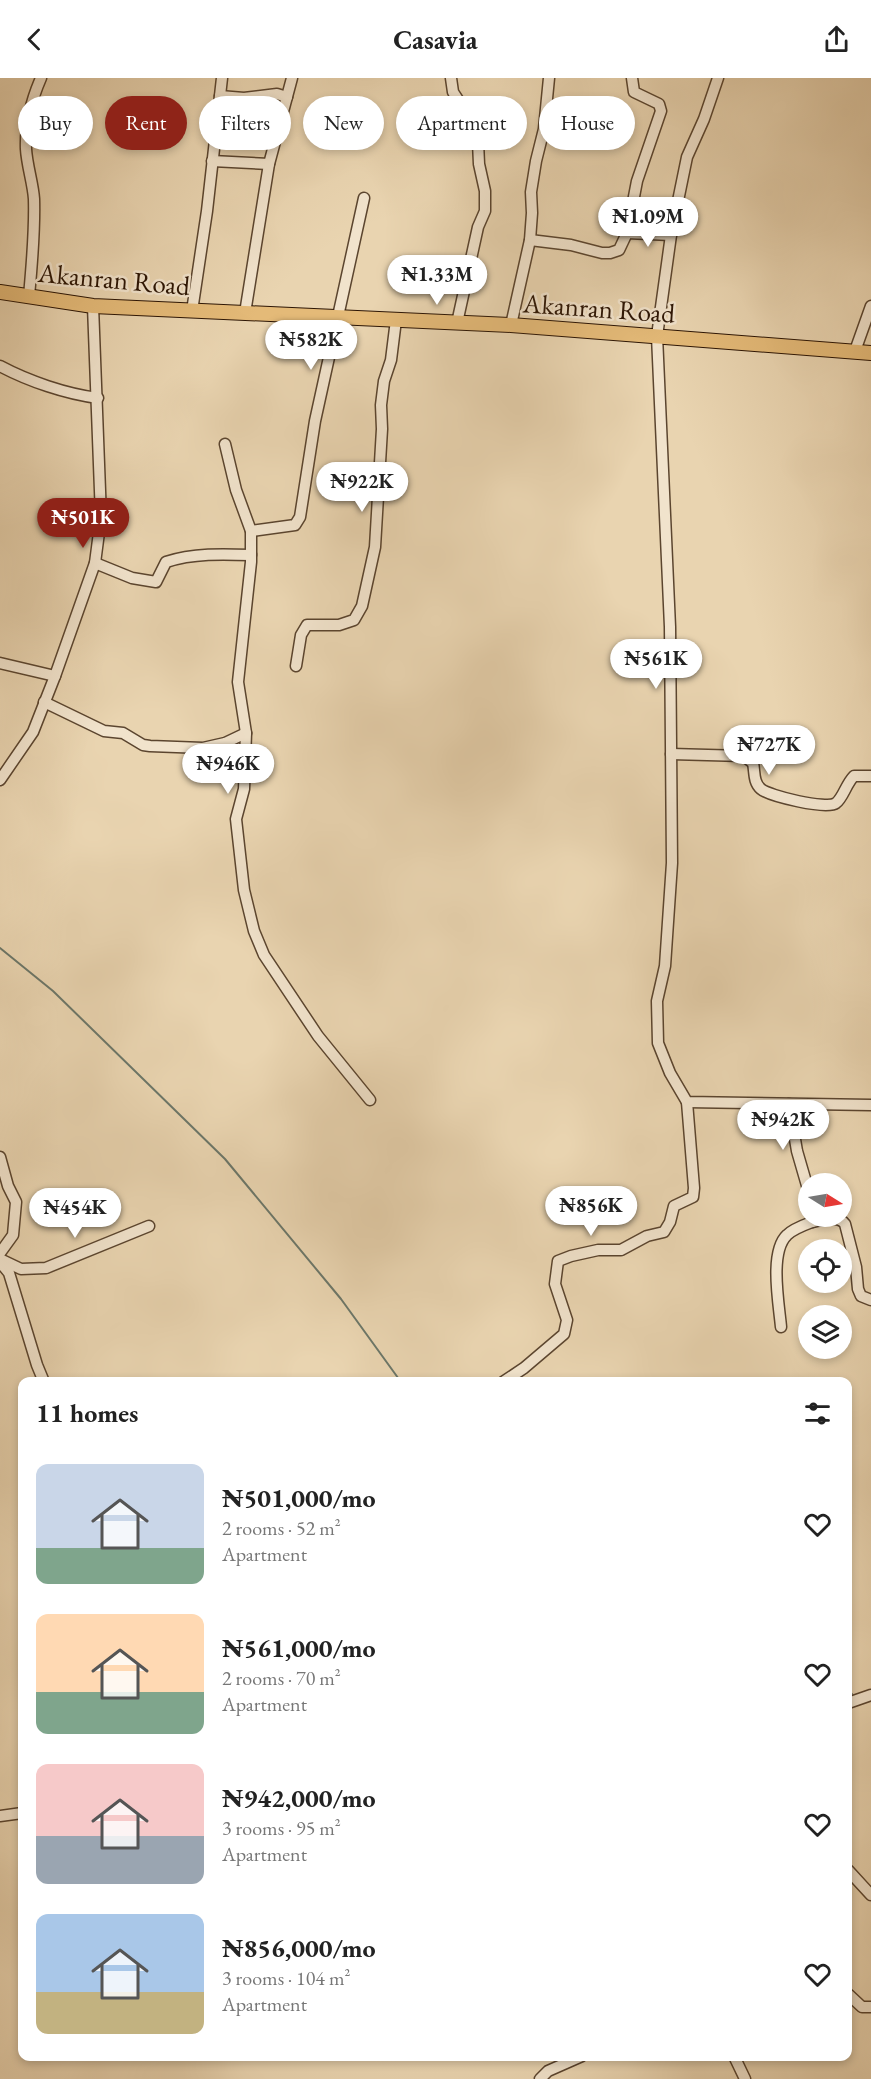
<!DOCTYPE html>
<html lang="en">
<head>
<meta charset="utf-8">
<style>
  :root { --surface:#fff; --page:#f2f2f2; --text:#222; --muted:#767676; --accent:#8f2418 }
  body { margin:0; font-family:"EB Garamond",serif; background:var(--page); color:var(--text); height:100vh; display:flex; flex-direction:column; font-size:22px; white-space:nowrap }
  * { box-sizing:border-box; margin:0 }
  p { font-size:20px; color:var(--muted) }
  .icon { flex:none; width:33px; height:33px; fill:none; stroke:currentColor; stroke-width:2; stroke-linecap:round; stroke-linejoin:round }
  .map { position:relative; flex:1; overflow:hidden }
  .drawer { position:absolute; left:18px; top:1299px; width:834px; height:684px; display:flex; flex-direction:column; background:var(--surface); border-radius:12px; box-shadow:0 3px 9px #0003 }
  .drawer>* { flex:none }
  .hud { position:absolute; left:18px; top:18px; width:836px; height:54px; display:flex; gap:12px }
  .needle { width:39px; rotate:101deg }
  .fabs { position:absolute; left:798px; top:1095px; display:grid; gap:12px }
  .fabs a { display:grid; place-items:center; width:54px; height:54px; border-radius:50%; background:var(--surface); box-shadow:0 3px 9px #0003; font-size:30px }
  .price { position:absolute; translate:-50% -51px; padding:0 14px; border-radius:21px; background:#fff; color:#222; font-size:20px; line-height:39px; filter:drop-shadow(0 2px 3px #0008) }
  .price::after { content:''; position:absolute; left:50%; top:36px; width:18px; height:14px; margin-left:-9px; background:inherit; clip-path:polygon(0 0,100% 0,50% 100%) }
  .price.current { background:var(--accent); color:#fff }
  ul { padding:0; list-style:none }
  li { display:flex; align-items:center; gap:18px; height:150px; padding:0 18px }
  li span { display:grid; place-items:center; flex:none; width:168px; height:120px; border-radius:12px; color:#555 }
  li>.icon { margin-inline-start:auto }
  span .icon { width:72px; height:72px; fill:#fffc; stroke-width:1 }
  li b { font-size:26px }
  h2 { display:flex; justify-content:space-between; align-items:center; height:72px; padding:0 18px; font-size:26px }
  .pill { padding:0 21px; border-radius:27px; background:var(--surface); box-shadow:0 3px 9px #0003; font-size:21px; line-height:54px }
  .pill.current { background:var(--accent); color:#fff }
  header { display:flex; justify-content:space-between; align-items:center; height:78px; padding:0 18px; background:var(--surface); font-size:27px; font-weight:700 }
  .map>svg:first-child { display:block }
  .lines { fill:none; stroke-linecap:round; stroke-linejoin:round }
  .stream { stroke:#6c7769; stroke-width:2 }
  .minor-casing { stroke:#5b452f; stroke-width:13 }
  .major-casing { stroke:#2c1504; stroke-width:16 }
  .minor { stroke:#f1e3cc; stroke-width:10 }
  .major { stroke:#e4ba78; stroke-width:14 }
  .labels { text-anchor:middle; dominant-baseline:central; stroke-width:5; stroke-linejoin:round; paint-order:stroke }
  .street-label { font-size:27px; fill:#2c1504; stroke:#f1e3cc }
</style>
</head>
<body>
<header><svg class="icon" aria-label="back" viewBox="0 0 24 24"><path d="M15 5l-7 7 7 7"/></svg>Casavia<svg class="icon" aria-label="share" viewBox="0 0 24 24"><path d="M12 15V3M7 8l5-5 5 5M5 13v7h14v-7"/></svg></header>
<div class="map">
<svg width="871" height="2001" viewBox="0 0 871 2001">
  <rect width="100%" height="100%" fill="#e9d4b0"/>
  <filter id="stains"><feTurbulence type="fractalNoise" baseFrequency=".00333" numOctaves="4"/><feColorMatrix values="0 0 0 0 .2 0 0 0 0 .09 0 0 0 0 .02 0 0 0 .5 -.17"/></filter>
  <radialGradient id="worn" r=".72"><stop offset=".6" stop-color="#630" stop-opacity="0"/><stop offset="1" stop-color="#630" stop-opacity=".3"/></radialGradient>
  <g class="lines">
    <g class="stream">
      <polyline points="0,870 53,913 225,1081 341,1221 401,1304"/>
      <polyline points="848,1613 852,1616"/>
    </g>
    <defs>
      <g id="minor">
        <polyline points="451,0 453,14 468,37 478,64 479,86 485,113 485,133 478,149 457,245"/>
        <polyline points="718,0 704,41 687,79 671,157 657,258 670,549 672,785 665,888 657,923 658,965 670,995 687,1024 871,1027"/>
        <polyline points="220,18 244,20 277,16 287,19"/>
        <polyline points="212,83 269,86"/>
        <polyline points="627,155 671,157"/>
        <polyline points="530,162 571,167 602,175 610,175 619,172 627,155 637,103 661,33 659,26 634,14 632,0"/>
        <path d="M29,218C32,186 35,154 34,121C33,105 27,88 26,71C25,46 31,23 41,0"/>
        <polyline points="192,233 207,133 222,0"/>
        <polyline points="245,235 269,86 292,0"/>
        <polyline points="511,247 530,162 532,135 531,114 536,83 544,51 549,0"/>
        <polyline points="855,273 871,228"/>
        <path d="M0,288C28,303 66,316 98,320"/>
        <polyline points="225,366 236,412 251,453 251,484 238,604 246,655 244,711 236,741 244,812 254,853 264,877 318,958 370,1022"/>
        <polyline points="251,453 295,447 300,439 315,343 364,120"/>
        <path d="M95,485L132,500L156,504L166,484C193,475 223,476 251,477"/>
        <polyline points="0,585 55,598"/>
        <polyline points="296,588 301,557 307,547 339,547 354,542 362,528 375,469 382,351 381,327 384,303 391,282 396,242"/>
        <polyline points="44,624 104,653 123,655 143,667 150,668 203,670 225,665 246,655"/>
        <path d="M671,676L744,678L753,685C755,694 753,704 761,711C769,718 827,732 836,725C843,720 846,706 854,698H871"/>
        <polyline points="0,702 33,654 55,598 95,485 101,439 93,228"/>
        <polyline points="789,1026 797,1073 808,1111"/>
        <polyline points="0,1079 8,1108 16,1124 13,1157 0,1175"/>
        <path d="M812,1144C823,1142 838,1137 845,1146L856,1189L858,1211L861,1218L871,1222"/>
        <polyline points="0,1181 21,1191 46,1190 149,1148"/>
        <polyline points="0,1184 9,1195 37,1287 44,1304"/>
        <path d="M781,1249C779,1226 769,1174 787,1157C793,1151 804,1147 812,1144V1138"/>
        <polyline points="503,1304 524,1290 564,1256 567,1242 555,1206 558,1183 571,1178 598,1172 621,1172 647,1158 664,1154 670,1144 674,1128 693,1119 694,1110 687,1024"/>
        <polyline points="848,1625 871,1617"/>
        <polyline points="0,1738 22,1735"/>
        <polyline points="848,1792 871,1817"/>
        <polyline points="848,1916 862,1929 871,1929"/>
        <polyline points="734,1978 745,2001"/>
        <polyline points="540,2001 548,1993 582,1978"/>
      </g>
      <polyline id="major" points="0,214 93,228 511,247 871,275"/>
    </defs>
    <use href="#minor" class="minor-casing"/>
    <use href="#major" class="major-casing"/>
    <use href="#minor" class="minor"/>
    <use href="#major" class="major"/>
  </g>
  <g class="labels">
    <g class="street-label">
      <text transform="translate(114 201) rotate(5)">Akanran Road</text>
      <text transform="translate(599 230) rotate(4)">Akanran Road</text>
    </g>
  </g>
  <rect width="100%" height="100%" filter="url(#stains)"/>
  <rect width="100%" height="100%" fill="url(#worn)"/>
</svg>
<div class="fabs">
<a><svg class="needle" viewBox="-14 -14 28 28"><path d="M0-13l5 13h-10z" fill="#e53935"/><path d="M0 13l5-13h-10z" fill="#767676"/></svg></a>
<a><svg class="icon" aria-label="locate" viewBox="0 0 24 24"><circle cx="12" cy="12" r="6"/><path d="M12 2v4M12 18v4M2 12h4M18 12h4"/></svg></a>
<a><svg class="icon" aria-label="layers" viewBox="0 0 24 24"><path d="M12 4l9 5-9 5-9-5zM3 14l9 5 9-5"/></svg></a>
</div>
<b class="price" style="left:648px;top:170px">₦1.09M</b>
<b class="price" style="left:437px;top:228px">₦1.33M</b>
<b class="price" style="left:311px;top:293px">₦582K</b>
<b class="price" style="left:362px;top:435px">₦922K</b>
<b class="price current" style="left:83px;top:471px">₦501K</b>
<b class="price" style="left:656px;top:612px">₦561K</b>
<b class="price" style="left:769px;top:698px">₦727K</b>
<b class="price" style="left:228px;top:717px">₦946K</b>
<b class="price" style="left:783px;top:1073px">₦942K</b>
<b class="price" style="left:591px;top:1159px">₦856K</b>
<b class="price" style="left:75px;top:1161px">₦454K</b>
<div class="hud">
<a class="pill">Buy</a>
<a class="pill current">Rent</a>
<a class="pill">Filters</a>
<a class="pill">New</a>
<a class="pill">Apartment</a>
<a class="pill">House</a>
</div>
<section class="drawer">
<h2>11 homes<svg class="icon" aria-label="filters" viewBox="0 0 24 24"><path d="M4 7h16M4 17h16"/><circle cx="9" cy="7" r="2"/><circle cx="15" cy="17" r="2"/></svg></h2>
<ul>
<li><span style="background:linear-gradient(#c9d6e8 70%,#7fa58c 0)"><svg class="icon" aria-label="home" viewBox="0 0 24 24"><path d="M3 11l9-7 9 7M6 9v11h12V9"/></svg></span><div><b>₦501,000/mo</b><p>2 rooms · 52 m²</p><p>Apartment</p></div><svg class="icon" aria-label="heart" viewBox="0 0 24 24"><path d="M12 20l-8-8c-3-5 5-10 8-4 3-6 11-1 8 4z"/></svg></li>
<li><span style="background:linear-gradient(#ffd9b3 65%,#7fa58c 0)"><svg class="icon" aria-label="home" viewBox="0 0 24 24"><path d="M3 11l9-7 9 7M6 9v11h12V9"/></svg></span><div><b>₦561,000/mo</b><p>2 rooms · 70 m²</p><p>Apartment</p></div><svg class="icon" aria-label="heart" viewBox="0 0 24 24"><path d="M12 20l-8-8c-3-5 5-10 8-4 3-6 11-1 8 4z"/></svg></li>
<li><span style="background:linear-gradient(#f6c9c9 60%,#9aa5b1 0)"><svg class="icon" aria-label="home" viewBox="0 0 24 24"><path d="M3 11l9-7 9 7M6 9v11h12V9"/></svg></span><div><b>₦942,000/mo</b><p>3 rooms · 95 m²</p><p>Apartment</p></div><svg class="icon" aria-label="heart" viewBox="0 0 24 24"><path d="M12 20l-8-8c-3-5 5-10 8-4 3-6 11-1 8 4z"/></svg></li>
<li><span style="background:linear-gradient(#a9c7e8 65%,#c2b280 0)"><svg class="icon" aria-label="home" viewBox="0 0 24 24"><path d="M3 11l9-7 9 7M6 9v11h12V9"/></svg></span><div><b>₦856,000/mo</b><p>3 rooms · 104 m²</p><p>Apartment</p></div><svg class="icon" aria-label="heart" viewBox="0 0 24 24"><path d="M12 20l-8-8c-3-5 5-10 8-4 3-6 11-1 8 4z"/></svg></li>
</ul>
</section>
</div>
</body>
</html>
